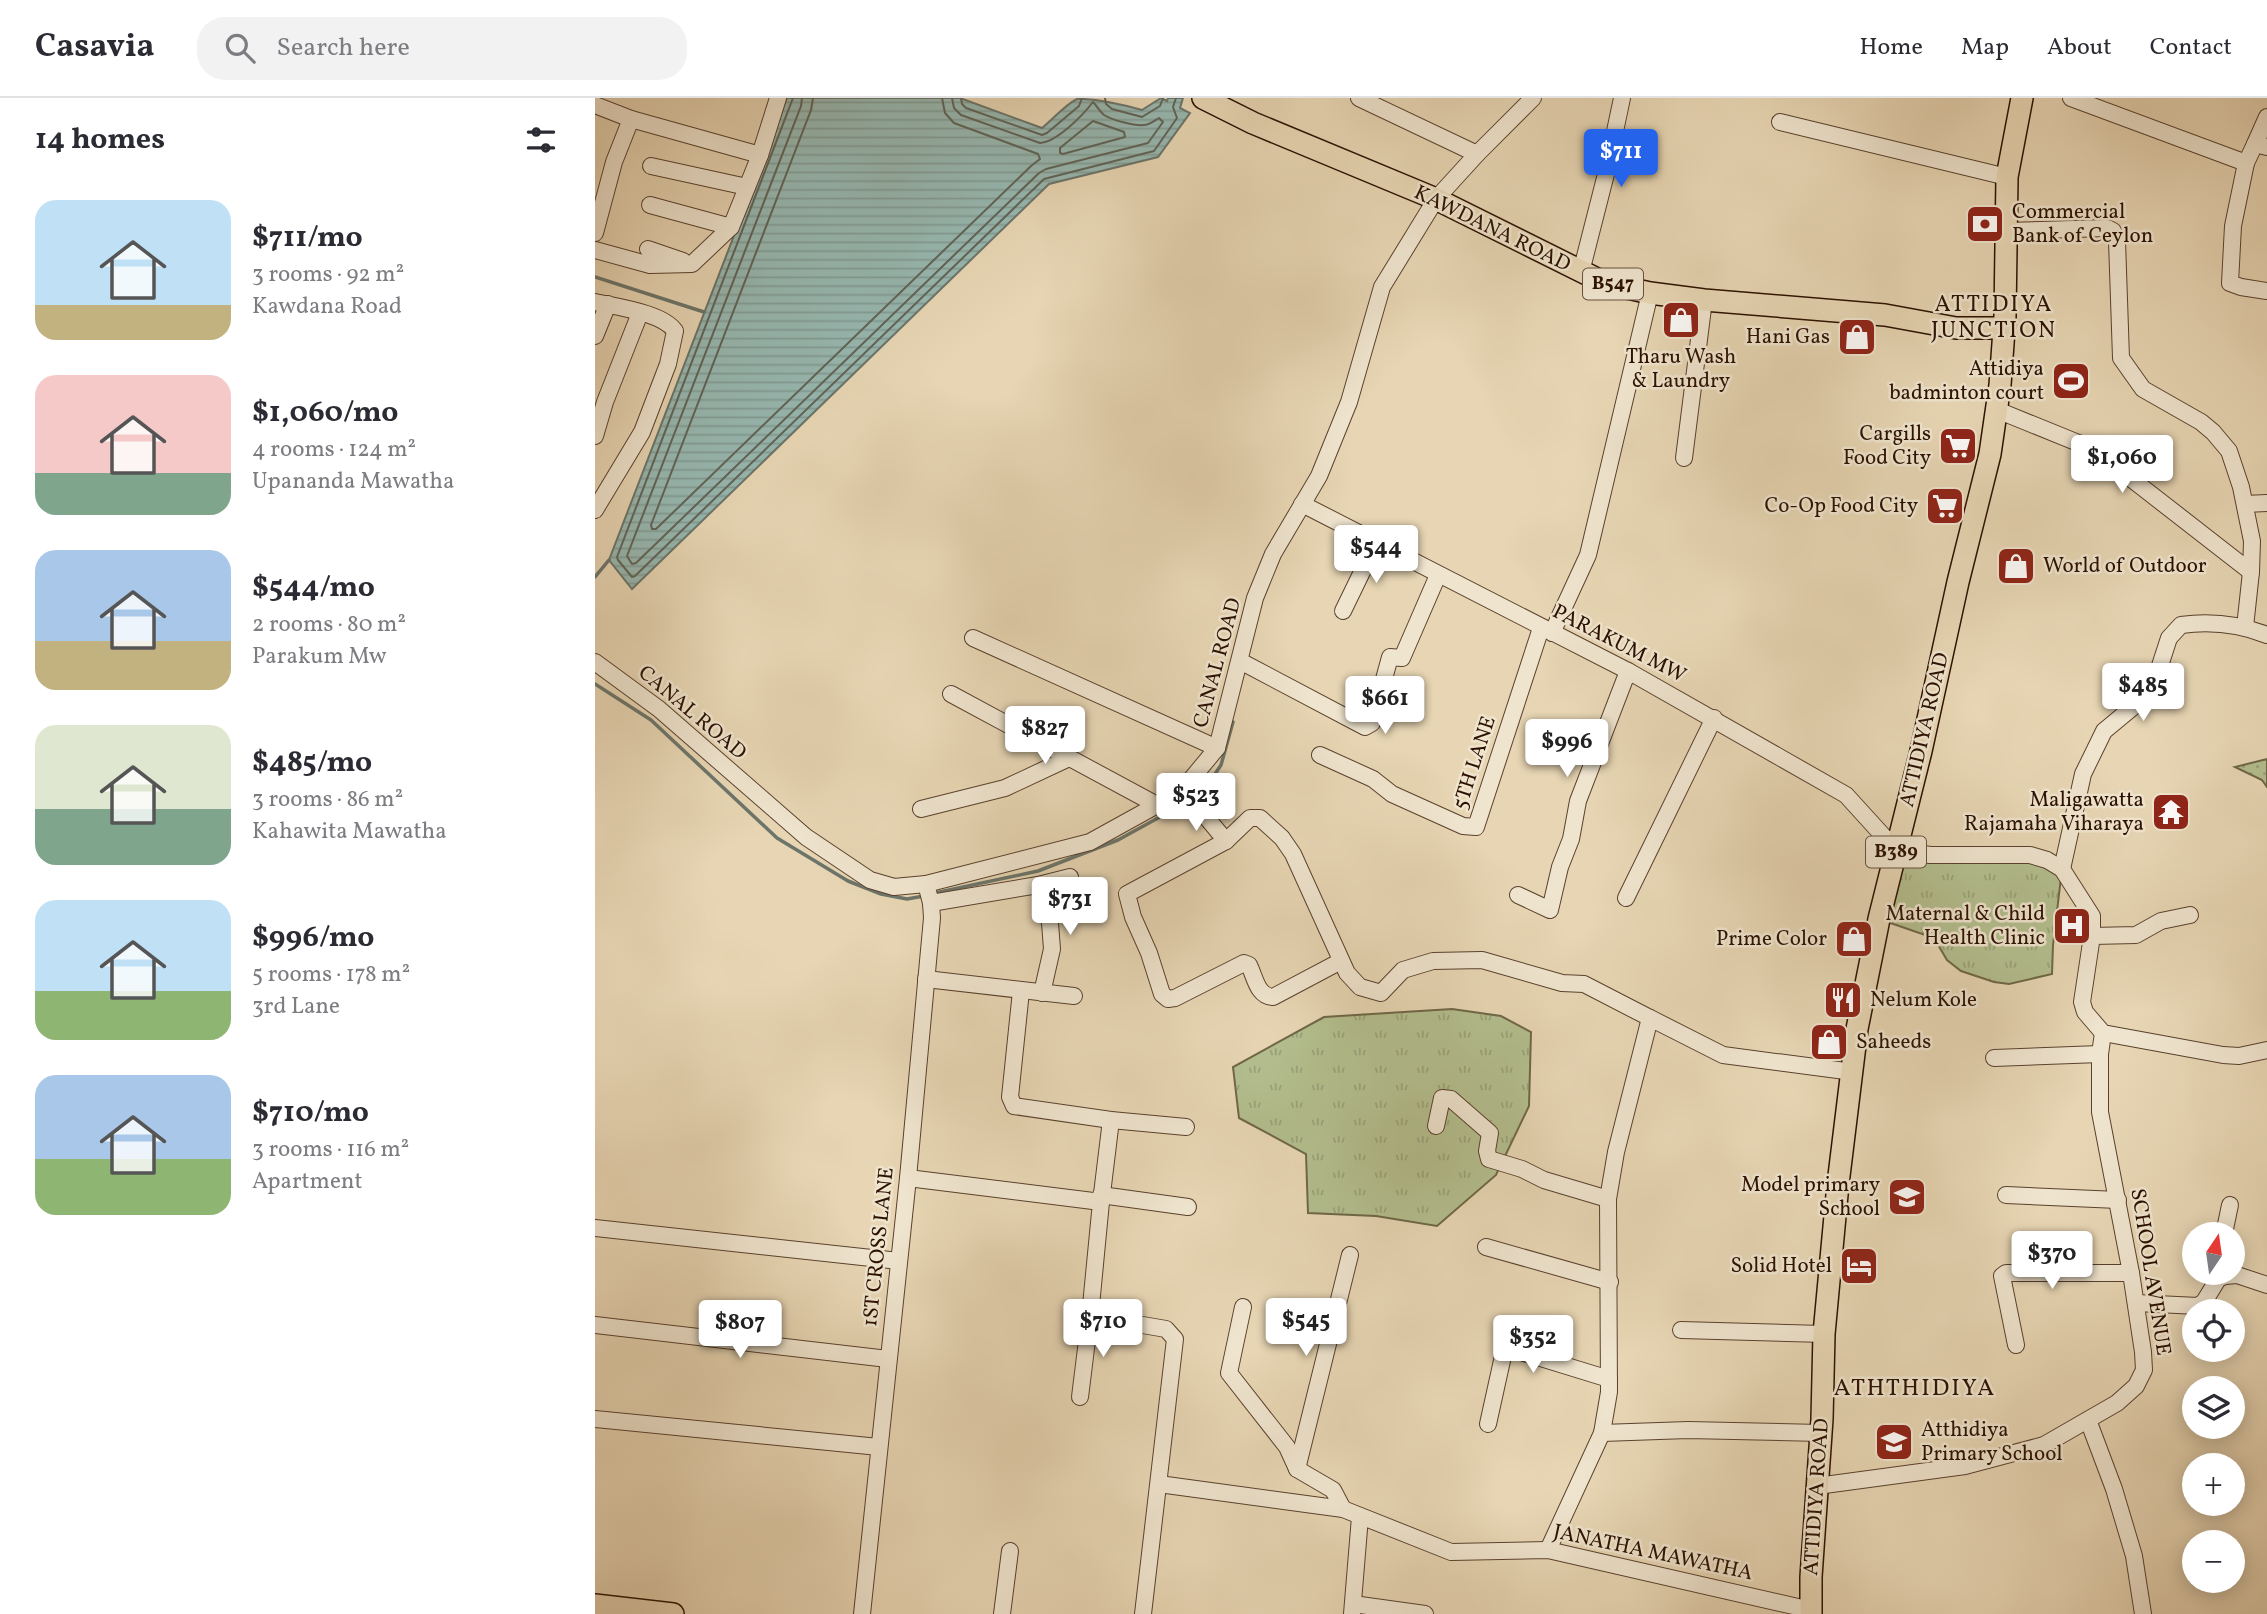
<!DOCTYPE html>
<html lang="en">
<head>
<meta charset="utf-8">
<style>
  :root { --surface:#fff; --page:#f2f2f3; --text:#2b2b33; --muted:#7c7c81; --line:#e1e1e2; --accent:#2563eb }
  body { margin:0; font-family:Vollkorn,serif; background:var(--page); color:var(--text); height:100vh; display:flex; flex-direction:column; font-size:26px; white-space:nowrap }
  * { box-sizing:border-box; margin:0 }
  p { font-size:23px; color:var(--muted) }
  .icon { flex:none; width:38px; height:38px; fill:none; stroke:currentColor; stroke-width:2; stroke-linecap:round; stroke-linejoin:round }
  .map { position:relative; flex:1; overflow:hidden }
  .sheet { display:flex; flex-direction:column; background:var(--surface); width:595px }
  .sheet>* { flex:none }
  .needle { width:46px; rotate:13deg }
  .tools { position:absolute; left:1587px; top:1124px; display:grid; gap:14px }
  .tools a { display:grid; place-items:center; width:63px; height:63px; border-radius:50%; background:var(--surface); box-shadow:0 4px 18px #0003; font-size:35px }
  .price { position:absolute; translate:-50% -60px; padding:0 16px; border-radius:7px; background:#fff; color:#222; font-size:23px; line-height:46px; filter:drop-shadow(0 2px 4px #0008) }
  .price::after { content:''; position:absolute; left:50%; top:42px; width:21px; height:16px; margin-left:-10px; background:inherit; clip-path:polygon(0 0,100% 0,50% 100%) }
  .price.on { background:var(--accent); color:#fff }
  ul { padding:0; list-style:none }
  li { display:flex; align-items:center; gap:21px; height:175px; padding:0 35px }
  li span { display:grid; place-items:center; flex:none; width:196px; height:140px; border-radius:21px; color:#555 }
  li>.icon { margin-inline-start:auto }
  span .icon { width:84px; height:84px; fill:#fffc; stroke-width:1 }
  li b { font-size:30px }
  h2 { display:flex; justify-content:space-between; align-items:center; height:84px; padding:0 35px; font-size:30px }
  header { display:flex; align-items:center; gap:42px; box-sizing:border-box; height:98px; padding:0 35px; background:var(--surface); border-bottom:2px solid var(--line) }
  header strong { font-size:33px }
  nav { display:flex; gap:38px; margin-inline-start:auto; font-size:24px }
  .search { width:490px; height:63px; background:var(--page); display:flex; align-items:center; gap:18px; box-sizing:border-box; padding:0 24px; border-radius:28px; color:var(--muted); font-size:26px }
  main { display:flex; flex:1; min-height:0 }
  .map>svg:first-child { display:block }
  .grass { fill:url(#grass-dots); stroke:#6f6747; stroke-width:2 }
  .park { fill:url(#park-tufts); stroke:#6f6747; stroke-width:2 }
  .water { fill:url(#water-rules); stroke:#6c756a; stroke-width:2 }
  .lines { fill:none; stroke-linecap:round; stroke-linejoin:round }
  .shore { stroke:#616458; stroke-width:2 }
  .stream { stroke:#6c756a; stroke-width:3.5 }
  .minor-casing { stroke:#5a412d; stroke-width:18 }
  .major-casing { stroke:#2b1000; stroke-width:24 }
  .minor { stroke:#efe4ce; stroke-width:16 }
  .major { stroke:#e7d5b3; stroke-width:21 }
  .labels { text-anchor:middle; dominant-baseline:central; stroke-width:5; stroke-linejoin:round; paint-order:stroke }
  .shield { fill:#efe4ce; stroke:#66503e; stroke-width:2 }
  .shield-label { font-size:19px; font-weight:bold; fill:#2b1000 }
  .poi-label { font-size:21px; fill:#2b1000; stroke:#efe4ce; text-anchor:end }
  .street-label { font-size:21px; fill:#2b1000; stroke:#efe4ce }
  .neighbourhood-label { font-size:23px; letter-spacing:2px; fill:#2b1000; stroke:#efe4ce }
  .quarter-label { font-size:24px; letter-spacing:2px; fill:#2b1000; stroke:#efe4ce }
</style>
</head>
<body>
<header>
<strong>Casavia</strong>
<div class="search"><svg class="icon" aria-label="search" viewBox="0 0 24 24"><circle cx="10" cy="10" r="6"/><path d="M15 15l6 6"/></svg>Search here</div>
<nav><a>Home</a><a>Map</a><a>About</a><a>Contact</a></nav>
</header>
<main>
<section class="sheet">
<h2>14 homes<svg class="icon" aria-label="filters" viewBox="0 0 24 24"><path d="M4 7h16M4 17h16"/><circle cx="9" cy="7" r="2"/><circle cx="15" cy="17" r="2"/></svg></h2>
<ul>
<li><span style="background:linear-gradient(#bfe0f5 75%,#c2b280 0)"><svg class="icon" aria-label="home" viewBox="0 0 24 24"><path d="M3 11l9-7 9 7M6 9v11h12V9"/></svg></span><div><b>$711/mo</b><p>3 rooms · 92 m²</p><p>Kawdana Road</p></div></li>
<li><span style="background:linear-gradient(#f6c9c9 70%,#7fa58c 0)"><svg class="icon" aria-label="home" viewBox="0 0 24 24"><path d="M3 11l9-7 9 7M6 9v11h12V9"/></svg></span><div><b>$1,060/mo</b><p>4 rooms · 124 m²</p><p>Upananda Mawatha</p></div></li>
<li><span style="background:linear-gradient(#a9c7e8 65%,#c2b280 0)"><svg class="icon" aria-label="home" viewBox="0 0 24 24"><path d="M3 11l9-7 9 7M6 9v11h12V9"/></svg></span><div><b>$544/mo</b><p>2 rooms · 80 m²</p><p>Parakum Mw</p></div></li>
<li><span style="background:linear-gradient(#dfe7d0 60%,#7fa58c 0)"><svg class="icon" aria-label="home" viewBox="0 0 24 24"><path d="M3 11l9-7 9 7M6 9v11h12V9"/></svg></span><div><b>$485/mo</b><p>3 rooms · 86 m²</p><p>Kahawita Mawatha</p></div></li>
<li><span style="background:linear-gradient(#bfe0f5 65%,#8fb573 0)"><svg class="icon" aria-label="home" viewBox="0 0 24 24"><path d="M3 11l9-7 9 7M6 9v11h12V9"/></svg></span><div><b>$996/mo</b><p>5 rooms · 178 m²</p><p>3rd Lane</p></div></li>
<li><span style="background:linear-gradient(#a9c7e8 60%,#8fb573 0)"><svg class="icon" aria-label="home" viewBox="0 0 24 24"><path d="M3 11l9-7 9 7M6 9v11h12V9"/></svg></span><div><b>$710/mo</b><p>3 rooms · 116 m²</p><p>Apartment</p></div></li>
</ul>
</section>
<div class="map">
<svg width="1672" height="1516" viewBox="0 0 1672 1516">
  <defs>
    <pattern id="grass-dots" width="8" height="8" patternUnits="userSpaceOnUse" patternTransform="scale(1.75)"><rect width="8" height="8" fill="#b3be8e"/><path d="M2 2h.1M6 6h.1" fill="none" stroke="#9aa279" stroke-width="1.8" stroke-linecap="round"/></pattern>
    <pattern id="park-tufts" width="24" height="20" patternUnits="userSpaceOnUse" patternTransform="scale(1.75)"><rect width="24" height="20" fill="#b3be8e"/><path d="M3 7l-1-3M5 7V3M7 7l1-3M15 17l-1-3M17 17v-4M19 17l1-3" fill="none" stroke="#9aa279"/></pattern>
    <pattern id="water-rules" width="6" height="5" patternUnits="userSpaceOnUse" patternTransform="scale(1.75)"><rect width="6" height="5" fill="#97b8b1"/><path d="M0 2.5h6" fill="none" stroke="#829d96"/></pattern>
  </defs>
  <rect width="100%" height="100%" fill="#e7d5b3"/>
  <filter id="stains"><feTurbulence type="fractalNoise" baseFrequency=".00286" numOctaves="4"/><feColorMatrix values="0 0 0 0 .2 0 0 0 0 .09 0 0 0 0 .02 0 0 0 .5 -.17"/></filter>
  <radialGradient id="worn" r=".72"><stop offset=".6" stop-color="#630" stop-opacity="0"/><stop offset="1" stop-color="#630" stop-opacity=".3"/></radialGradient>
  <polygon class="grass" points="1672,661 1672,689 1667,682 1640,669"/>
  <g class="park">
    <polygon points="1301,752 1435,757 1467,771 1458,847 1457,876 1414,886 1399,884 1366,873 1352,862 1339,840 1284,821"/>
    <polygon points="857,911 906,918 936,934 934,1008 901,1077 842,1128 781,1118 713,1115 711,1056 644,1020 638,969 729,919"/>
  </g>
  <path class="water" d="M192,0H365L447,30C458,21 470,7 482,1C498,0 530,7 547,12L566,0L572,3L573,0H588L585,10L595,15L563,59L454,86L37,491L14,462Z"/>
  <g class="lines">
    <g class="shore">
      <polyline points="198,0 22,459 23,462 37,479 40,478 449,81 559,53 582,20 578,9 581,0"/>
      <path d="M207,0L206,8L32,458L37,466L41,465L444,75L451,71L553,45L568,24L564,20C559,23 554,27 549,27C539,28 517,22 509,17C504,13 502,8 498,4C488,17 462,44 445,45L366,17L359,10L357,0"/>
      <polyline points="218,0 216,12 56,427 57,431 61,431 436,68 445,61 443,56 359,25 350,15 347,0"/>
      <polyline points="366,0 367,6 371,10 447,37 452,35 484,8 487,0"/>
      <polyline points="510,0 511,6 517,11 547,19 565,8 568,0"/>
      <polygon points="498,23 529,34 530,39 468,56 465,55 465,50"/>
    </g>
    <g class="stream">
      <polyline points="0,179 109,214"/>
      <polyline points="0,479 14,462"/>
      <polyline points="0,586 56,622 182,740 253,783 286,796 312,801 329,798"/>
      <polyline points="599,698 616,682 626,667 638,624"/>
      <polyline points="340,795 443,773 523,742 594,703"/>
    </g>
    <defs>
      <g id="minor">
        <polyline points="764,0 882,56"/>
        <polyline points="1476,0 1651,65 1660,46 1672,49"/>
        <polyline points="0,7 36,21 165,57"/>
        <polyline points="1185,24 1412,79"/>
        <polyline points="1660,46 1672,19"/>
        <polyline points="1651,65 1638,128 1635,185 1646,189 1672,193"/>
        <polyline points="56,68 152,89"/>
        <polyline points="55,107 136,129"/>
        <polyline points="1411,133 1512,130 1518,133 1522,143 1526,260 1548,291 1606,324 1618,334 1634,353 1646,389 1657,443 1656,474 1650,529"/>
        <polyline points="0,135 19,64 36,21"/>
        <polyline points="53,151 88,163"/>
        <polyline points="0,152 55,167 97,166 136,129 165,57 183,0"/>
        <polyline points="986,174 1011,76 1027,0"/>
        <path d="M0,204C22,209 68,215 80,233L73,266L47,334L0,412"/>
        <polyline points="0,238 13,206"/>
        <polyline points="1402,312 1498,351 1656,474"/>
        <polyline points="0,338 10,304 45,215"/>
        <polyline points="1089,360 1109,202"/>
        <polyline points="707,406 1033,573 1251,697 1301,752 1335,757 1435,757 1452,762 1467,771 1497,818 1497,838 1487,904 1490,914 1508,935 1628,957 1644,958 1672,952"/>
        <polyline points="1650,406 1672,405"/>
        <polyline points="748,513 781,445"/>
        <polyline points="957,535 993,457 1055,195"/>
        <polyline points="378,540 622,650"/>
        <polyline points="645,563 770,629 777,625 795,559 807,560 843,477"/>
        <polyline points="0,564 64,611 211,739 275,782 299,789 331,786 495,744 562,707 588,691 622,650 660,500 678,456 724,378 754,304 787,189 841,101 882,56 938,0"/>
        <polyline points="356,596 562,707"/>
        <polyline points="725,657 778,681 797,696 868,728 881,729 946,530"/>
        <polyline points="588,691 631,743"/>
        <polyline points="326,711 410,690 474,660"/>
        <path d="M1467,771L1488,676L1509,633L1550,599L1560,583L1574,540L1586,527C1616,523 1644,526 1672,537"/>
        <polyline points="443,787 455,825 457,851 447,895"/>
        <polyline points="923,797 955,812 965,769 976,741 983,703 1033,573"/>
        <polyline points="1031,800 1119,620"/>
        <polyline points="336,805 443,787 475,779"/>
        <polyline points="1497,838 1541,837 1566,823 1595,817"/>
        <path d="M746,863L678,899C662,898 660,879 654,867L649,865L580,900L573,901L567,896L554,855L538,819L532,796L631,743L655,720H665L687,740L698,756L752,875L765,889L786,895L808,872L838,863L887,862L967,885L989,886L1055,920"/>
        <polyline points="331,881 479,898"/>
        <polyline points="426,893 415,999 419,1008 516,1022 591,1029"/>
        <polyline points="1399,960 1505,956"/>
        <polyline points="841,1028 847,1000 856,1001 895,1035 892,1053 894,1061 927,1071 949,1082 1013,1101"/>
        <polyline points="313,1080 506,1104 495,1218 571,1231 580,1241 548,1516"/>
        <polyline points="506,1097 593,1109"/>
        <polyline points="1411,1097 1523,1102"/>
        <polyline points="506,1104 516,1022"/>
        <polyline points="0,1130 304,1163"/>
        <polyline points="1629,1136 1635,1107"/>
        <polyline points="891,1149 1015,1184"/>
        <polyline points="1541,1205 1603,1208 1609,1204 1623,1181 1630,1178 1642,1177 1672,1187"/>
        <polyline points="648,1209 634,1275 692,1349 702,1371 738,1392 748,1411"/>
        <polyline points="0,1227 293,1261"/>
        <polyline points="1086,1232 1229,1236"/>
        <polyline points="1421,1247 1407,1178 1411,1175 1536,1175"/>
        <polyline points="485,1299 495,1218"/>
        <polyline points="0,1321 284,1349"/>
        <polyline points="1493,1322 1519,1391 1539,1458 1548,1516"/>
        <polyline points="893,1326 910,1249 1014,1281"/>
        <polyline points="1007,1335 1093,1332 1226,1335"/>
        <polyline points="702,1371 755,1157"/>
        <polyline points="564,1386 748,1411 856,1454 953,1452 1216,1512"/>
        <polyline points="1222,1388 1370,1368 1449,1347 1522,1305 1541,1288 1549,1272 1548,1254 1536,1175 1505,1014 1505,956 1508,935"/>
        <polyline points="953,1452 1007,1335 1014,1294 1013,1101 1021,1054 1055,920 1128,957 1258,974"/>
        <polyline points="758,1506 830,1516"/>
        <polyline points="267,1516 313,1080 337,820 336,805 331,786"/>
        <polyline points="407,1516 415,1453"/>
        <polyline points="757,1516 765,1419"/>
      </g>
      <g id="major">
        <polyline points="608,0 658,25 841,101 1010,185 1055,195 1109,202 1290,217 1361,230 1409,230"/>
        <polyline points="0,1507 78,1516"/>
        <polyline points="1216,1516 1216,1479 1227,1321 1229,1236 1243,1086 1262,931 1284,821 1326,653 1363,484 1395,356 1405,287 1410,218 1412,79 1427,0"/>
      </g>
    </defs>
    <use href="#minor" class="minor-casing"/>
    <use href="#major" class="major-casing"/>
    <use href="#minor" class="minor"/>
    <use href="#major" class="major"/>
  </g>
  <defs>
    <symbol id="bank-square" viewBox="-11 -11 22 22"><rect x="-9" y="-9" width="18" height="18" rx="4" fill="#8f2418" stroke="#efe4ce"/><path d="M-6-4H6V4H-6ZM0-2.3a2.3 2.3 0 1 0 0 4.6a2.3 2.3 0 1 0 0-4.6Z" fill="#fff"/></symbol>
    <symbol id="shop-square" viewBox="-11 -11 22 22"><rect x="-9" y="-9" width="18" height="18" rx="4" fill="#8f2418" stroke="#efe4ce"/><path d="M-5-2.5h2.3a2.7 3.5 0 0 1 5.4 0H5L5.5 6h-11ZM-1.5-2.5h3a1.5 2.3 0 0 0-3 0Z" fill="#fff"/></symbol>
    <symbol id="stadium-square" viewBox="-11 -11 22 22"><rect x="-9" y="-9" width="18" height="18" rx="4" fill="#8f2418" stroke="#efe4ce"/><path d="M0-5a6.5 5 0 1 0 0 10a6.5 5 0 1 0 0-10ZM-3.5-1.8h7v3.6h-7Z" fill="#fff"/></symbol>
    <symbol id="supermarket-square" viewBox="-11 -11 22 22"><rect x="-9" y="-9" width="18" height="18" rx="4" fill="#8f2418" stroke="#efe4ce"/><path d="M-6-5.5h2.5l.6 2H6L4.5 2H-2.5L-4.4-4H-6ZM-1.5 3.2a1.3 1.3 0 1 0 .1 0ZM3 3.2a1.3 1.3 0 1 0 .1 0Z" fill="#fff"/></symbol>
    <symbol id="temple-square" viewBox="-11 -11 22 22"><rect x="-9" y="-9" width="18" height="18" rx="4" fill="#8f2418" stroke="#efe4ce"/><path d="M0-6L5-2H3V0L6.5 2.5H4V6H1.5V3h-3V6H-4V2.5H-6.5L-3 0V-2H-5Z" fill="#fff"/></symbol>
    <symbol id="hospital-square" viewBox="-11 -11 22 22"><rect x="-9" y="-9" width="18" height="18" rx="4" fill="#8f2418" stroke="#efe4ce"/><path d="M-5-5h3v3.5h4V-5h3V5h-3V1.5h-4V5h-3Z" fill="#fff"/></symbol>
    <symbol id="restaurant-square" viewBox="-11 -11 22 22"><rect x="-9" y="-9" width="18" height="18" rx="4" fill="#8f2418" stroke="#efe4ce"/><path d="M-5-6h1v4h1v-4h1v4h1v-4h1v5L-1.5 .5V6h-2V.5L-5-1ZM5-6V6H3V1.5H1.5Q1.5-4 5-6Z" fill="#fff"/></symbol>
    <symbol id="school-square" viewBox="-11 -11 22 22"><rect x="-9" y="-9" width="18" height="18" rx="4" fill="#8f2418" stroke="#efe4ce"/><path d="M0-5L7-2L0 1L-7-2ZM-4 1L0 2.5L4 1V4Q0 6-4 4Z" fill="#fff"/></symbol>
    <symbol id="hotel-square" viewBox="-11 -11 22 22"><rect x="-9" y="-9" width="18" height="18" rx="4" fill="#8f2418" stroke="#efe4ce"/><path d="M-6-4.5h1.5V1H6V5H4.5V3h-9V5H-6ZM-4 0a1.8 1.8 0 1 1 3.6 0ZM.5 0V-2.5h3Q6-2.5 6 0Z" fill="#fff"/></symbol>
  </defs>
  <g fill-rule="evenodd">
    <use href="#bank-square" x="1368" y="104" width="44" height="44"/>
    <use href="#shop-square" x="1064" y="200" width="44" height="44"/>
    <use href="#shop-square" x="1240" y="217" width="44" height="44"/>
    <use href="#stadium-square" x="1454" y="261" width="44" height="44"/>
    <use href="#supermarket-square" x="1341" y="326" width="44" height="44"/>
    <use href="#supermarket-square" x="1328" y="386" width="44" height="44"/>
    <use href="#shop-square" x="1399" y="446" width="44" height="44"/>
    <use href="#temple-square" x="1554" y="692" width="44" height="44"/>
    <use href="#hospital-square" x="1455" y="806" width="44" height="44"/>
    <use href="#shop-square" x="1237" y="819" width="44" height="44"/>
    <use href="#restaurant-square" x="1226" y="880" width="44" height="44"/>
    <use href="#shop-square" x="1212" y="922" width="44" height="44"/>
    <use href="#school-square" x="1290" y="1077" width="44" height="44"/>
    <use href="#hotel-square" x="1242" y="1146" width="44" height="44"/>
    <use href="#school-square" x="1277" y="1322" width="44" height="44"/>
  </g>
  <g class="labels">
    <g class="shield">
      <rect x="988" y="170.5" width="60" height="31" rx="5"/>
      <rect x="1271" y="738.5" width="60" height="31" rx="5"/>
    </g>
    <g class="shield-label">
      <text x="1018" y="186">B547</text>
      <text x="1301" y="754">B389</text>
    </g>
    <g class="poi-label">
      <text x="1417" y="114" text-anchor="start">Commercial<tspan x="1417" dy="24">Bank of Ceylon</tspan></text>
      <text x="1235" y="239">Hani Gas</text>
      <text x="1086" y="259" text-anchor="middle">Tharu Wash<tspan x="1086" dy="24">&amp; Laundry</tspan></text>
      <text x="1449" y="271">Attidiya<tspan x="1449" dy="24">badminton court</tspan></text>
      <text x="1336" y="336">Cargills<tspan x="1336" dy="24">Food City</tspan></text>
      <text x="1323" y="408">Co-Op Food City</text>
      <text x="1448" y="468" text-anchor="start">World of Outdoor</text>
      <text x="1549" y="702">Maligawatta<tspan x="1549" dy="24">Rajamaha Viharaya</tspan></text>
      <text x="1450" y="816">Maternal &amp; Child<tspan x="1450" dy="24">Health Clinic</tspan></text>
      <text x="1232" y="841">Prime Color</text>
      <text x="1275" y="902" text-anchor="start">Nelum Kole</text>
      <text x="1261" y="944" text-anchor="start">Saheeds</text>
      <text x="1285" y="1087">Model primary<tspan x="1285" dy="24">School</tspan></text>
      <text x="1237" y="1168">Solid Hotel</text>
      <text x="1326" y="1332" text-anchor="start">Atthidiya<tspan x="1326" dy="24">Primary School</tspan></text>
    </g>
    <g class="street-label">
      <text transform="translate(897 131) rotate(26)">KAWDANA ROAD</text>
      <text transform="translate(1024 546) rotate(27)">PARAKUM MW</text>
      <text transform="translate(623 565) rotate(-75)">CANAL ROAD</text>
      <text transform="translate(97 615) rotate(40)">CANAL ROAD</text>
      <text transform="translate(1330 632) rotate(-77)">ATTIDIYA ROAD</text>
      <text transform="translate(880 665) rotate(-72)">5TH LANE</text>
      <text transform="translate(284 1149) rotate(-84)">1ST CROSS LANE</text>
      <text transform="translate(1555 1174) rotate(81)">SCHOOL AVENUE</text>
      <text transform="translate(1222 1399) rotate(-86)">ATTIDIYA ROAD</text>
      <text transform="translate(1058 1455) rotate(12)">JANATHA MAWATHA</text>
    </g>
    <g class="neighbourhood-label">
      <text x="1399" y="207">ATTIDIYA<tspan x="1399" dy="26">JUNCTION</tspan></text>
    </g>
    <g class="quarter-label">
      <text x="1320" y="1291">ATHTHIDIYA</text>
    </g>
  </g>
  <rect width="100%" height="100%" filter="url(#stains)"/>
  <rect width="100%" height="100%" fill="url(#worn)"/>
</svg>
<div class="tools">
<a><svg class="needle" viewBox="-14 -14 28 28"><path d="M0-13l5 13h-10z" fill="#e53935"/><path d="M0 13l5-13h-10z" fill="#7c7c81"/></svg></a>
<a><svg class="icon" aria-label="locate" viewBox="0 0 24 24"><circle cx="12" cy="12" r="6"/><path d="M12 2v4M12 18v4M2 12h4M18 12h4"/></svg></a>
<a><svg class="icon" aria-label="layers" viewBox="0 0 24 24"><path d="M12 4l9 5-9 5-9-5zM3 14l9 5 9-5"/></svg></a>
<a>+</a>
<a>−</a>
</div>
<b class="price on" style="left:1026px;top:91px">$711</b>
<b class="price" style="left:1527px;top:397px">$1,060</b>
<b class="price" style="left:781px;top:487px">$544</b>
<b class="price" style="left:1548px;top:625px">$485</b>
<b class="price" style="left:790px;top:638px">$661</b>
<b class="price" style="left:450px;top:668px">$827</b>
<b class="price" style="left:972px;top:681px">$996</b>
<b class="price" style="left:601px;top:735px">$523</b>
<b class="price" style="left:475px;top:839px">$731</b>
<b class="price" style="left:1457px;top:1193px">$370</b>
<b class="price" style="left:711px;top:1260px">$545</b>
<b class="price" style="left:508px;top:1261px">$710</b>
<b class="price" style="left:145px;top:1262px">$807</b>
<b class="price" style="left:938px;top:1277px">$352</b>
</div>
</main>
</body>
</html>
